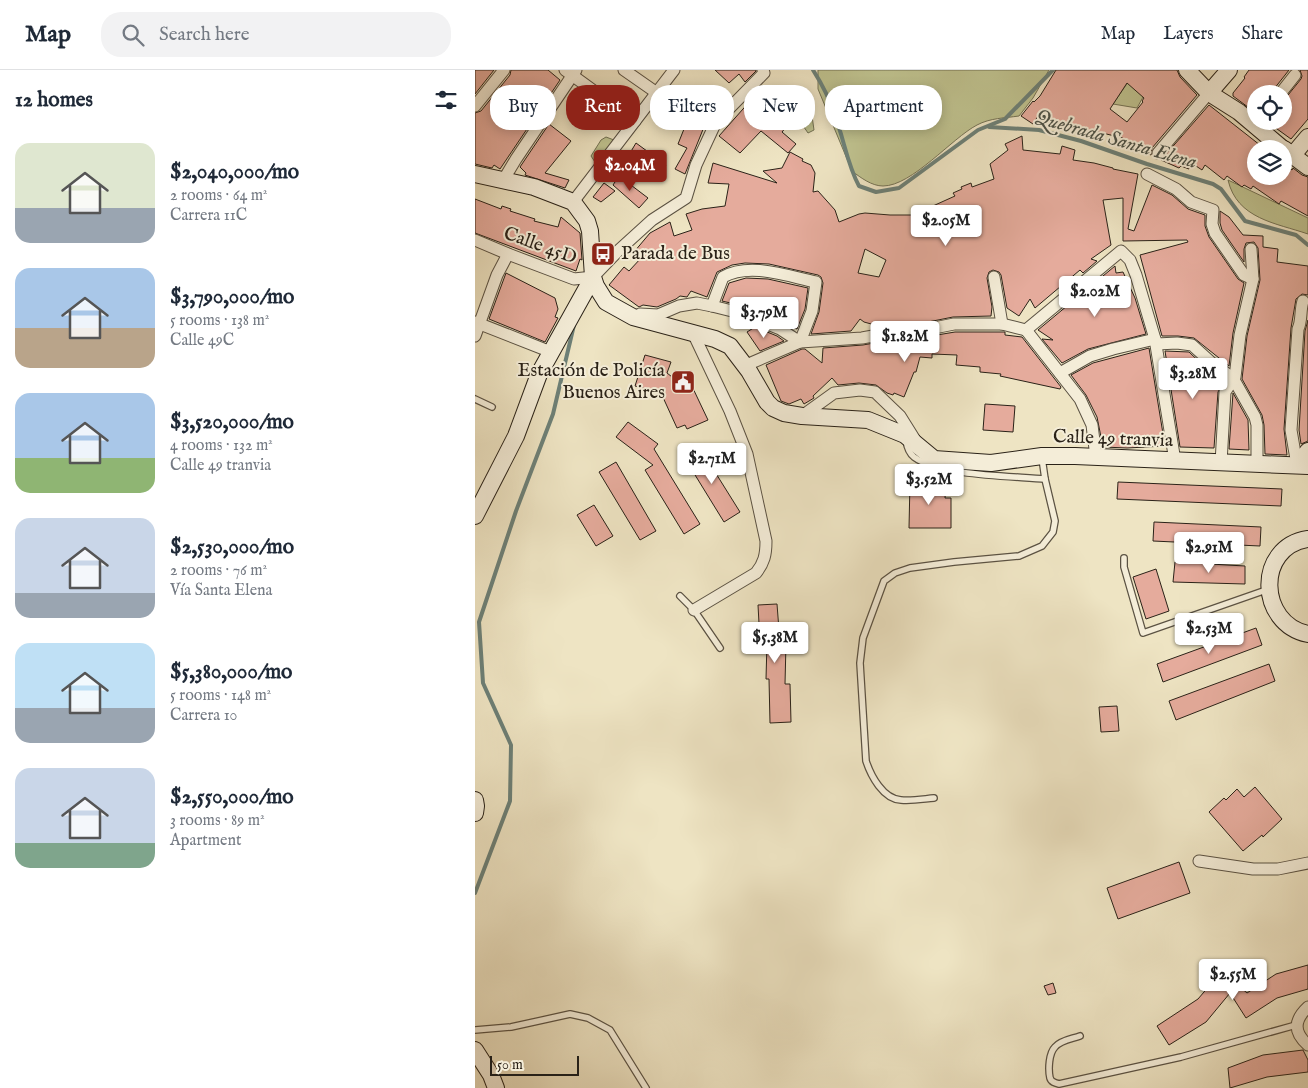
<!DOCTYPE html>
<html lang="en">
<head>
<meta charset="utf-8">
<style>
  :root { --surface:#fff; --page:#f2f2f3; --text:#1f2937; --muted:#747a83; --line:#e0e1e3; --accent:#8f2418 }
  body { margin:0; font-family:"IM FELL English",serif; background:var(--page); color:var(--text); height:100vh; display:flex; flex-direction:column; font-size:19px; white-space:nowrap }
  * { box-sizing:border-box; margin:0 }
  p { font-size:16px; color:var(--muted) }
  .icon { flex:none; width:28px; height:28px; fill:none; stroke:currentColor; stroke-width:2; stroke-linecap:round; stroke-linejoin:round }
  .map { position:relative; flex:1; overflow:hidden }
  .panel { display:flex; flex-direction:column; background:var(--surface); width:475px }
  .panel>* { flex:none }
  .top-card { position:absolute; left:15px; top:15px; width:475px; height:45px; display:flex; gap:10px }
  .controls { position:absolute; left:772px; top:15px; display:grid; gap:10px }
  .controls a { display:grid; place-items:center; width:45px; height:45px; border-radius:50%; background:var(--surface); box-shadow:0 2px 12px #0003; font-size:25px }
  .scale { position:absolute; left:15px; bottom:12px; width:89px; box-sizing:border-box; padding-left:5px; border:2px solid #2a2218; border-top:0; font-size:14px; line-height:18px; white-space:nowrap; color:#2a2218; -webkit-text-stroke:4px #f4edd8; paint-order:stroke }
  .price { position:absolute; translate:-50% -42px; padding:0 11px; border-radius:5px; background:#fff; color:#222; font-size:16px; line-height:32px; filter:drop-shadow(0 1px 2px #0008) }
  .price::after { content:''; position:absolute; left:50%; top:30px; width:15px; height:11px; margin-left:-8px; background:inherit; clip-path:polygon(0 0,100% 0,50% 100%) }
  .price.current { background:var(--accent); color:#fff }
  ul { padding:0; list-style:none }
  li { display:flex; align-items:center; gap:15px; height:125px; padding:0 15px }
  li span { display:grid; place-items:center; flex:none; width:140px; height:100px; border-radius:15px; color:#555 }
  li>.icon { margin-inline-start:auto }
  span .icon { width:60px; height:60px; fill:#fffc; stroke-width:1 }
  li b { font-size:21px }
  h2 { display:flex; justify-content:space-between; align-items:center; height:60px; padding:0 15px; font-size:21px }
  .pill { padding:0 18px; border-radius:20px; background:var(--surface); box-shadow:0 2px 12px #0003; font-size:18px; line-height:45px }
  .pill.current { background:var(--accent); color:#fff }
  header { display:flex; align-items:center; gap:30px; box-sizing:border-box; height:70px; padding:0 25px; background:var(--surface); border-bottom:1px solid var(--line) }
  header strong { font-size:24px }
  nav { display:flex; gap:28px; margin-inline-start:auto; font-size:18px }
  .search { width:350px; height:45px; background:var(--page); display:flex; align-items:center; gap:12px; box-sizing:border-box; padding:0 18px; border-radius:20px; color:var(--muted); font-size:19px }
  main { display:flex; flex:1; min-height:0 }
  .map>svg:first-child { display:block }
  .green { fill:#bfc28f; stroke:#747254 }
  .lines { fill:none; stroke-linecap:round; stroke-linejoin:round }
  .stream { stroke:#6d8077; stroke-width:4 }
  .building { fill:#e5ab9c; stroke:#2a2218; fill-rule:evenodd }
  .lane-casing { stroke:#5b5243; stroke-width:8 }
  .street-casing { stroke:#5b5243; stroke-width:13 }
  .secondary-casing { stroke:#2a2218; stroke-width:18 }
  .lane { stroke:#f4edd8; stroke-width:5.5 }
  .street { stroke:#f4edd8; stroke-width:11 }
  .secondary { stroke:#f4edd8; stroke-width:16 }
  .labels { text-anchor:middle; dominant-baseline:central; stroke-width:4; stroke-linejoin:round; paint-order:stroke }
  .street-label { font-size:19px; fill:#2a2218; stroke:#f4edd8 }
  .poi-label { font-size:19px; fill:#2a2218; stroke:#f4edd8; text-anchor:start }
  .water-label { font-size:20px; font-style:italic; fill:#4b5147; stroke:#f4edd8 }
</style>
</head>
<body>
<header>
<strong>Map</strong>
<div class="search"><svg class="icon" aria-label="search" viewBox="0 0 24 24"><circle cx="10" cy="10" r="6"/><path d="M15 15l6 6"/></svg>Search here</div>
<nav><a>Map</a><a>Layers</a><a>Share</a></nav>
</header>
<main>
<section class="panel">
<h2>12 homes<svg class="icon" aria-label="filters" viewBox="0 0 24 24"><path d="M4 7h16M4 17h16"/><circle cx="9" cy="7" r="2"/><circle cx="15" cy="17" r="2"/></svg></h2>
<ul>
<li><span style="background:linear-gradient(#dfe7d0 65%,#9aa5b1 0)"><svg class="icon" aria-label="home" viewBox="0 0 24 24"><path d="M3 11l9-7 9 7M6 9v11h12V9"/></svg></span><div><b>$2,040,000/mo</b><p>2 rooms · 64 m²</p><p>Carrera 11C</p></div></li>
<li><span style="background:linear-gradient(#a9c7e8 60%,#b9a48a 0)"><svg class="icon" aria-label="home" viewBox="0 0 24 24"><path d="M3 11l9-7 9 7M6 9v11h12V9"/></svg></span><div><b>$3,790,000/mo</b><p>5 rooms · 138 m²</p><p>Calle 49C</p></div></li>
<li><span style="background:linear-gradient(#a9c7e8 65%,#8fb573 0)"><svg class="icon" aria-label="home" viewBox="0 0 24 24"><path d="M3 11l9-7 9 7M6 9v11h12V9"/></svg></span><div><b>$3,520,000/mo</b><p>4 rooms · 132 m²</p><p>Calle 49 tranvia</p></div></li>
<li><span style="background:linear-gradient(#c9d6e8 75%,#9aa5b1 0)"><svg class="icon" aria-label="home" viewBox="0 0 24 24"><path d="M3 11l9-7 9 7M6 9v11h12V9"/></svg></span><div><b>$2,530,000/mo</b><p>2 rooms · 76 m²</p><p>Vía Santa Elena</p></div></li>
<li><span style="background:linear-gradient(#bfe0f5 65%,#9aa5b1 0)"><svg class="icon" aria-label="home" viewBox="0 0 24 24"><path d="M3 11l9-7 9 7M6 9v11h12V9"/></svg></span><div><b>$5,380,000/mo</b><p>5 rooms · 148 m²</p><p>Carrera 10</p></div></li>
<li><span style="background:linear-gradient(#c9d6e8 75%,#7fa58c 0)"><svg class="icon" aria-label="home" viewBox="0 0 24 24"><path d="M3 11l9-7 9 7M6 9v11h12V9"/></svg></span><div><b>$2,550,000/mo</b><p>3 rooms · 89 m²</p><p>Apartment</p></div></li>
</ul>
</section>
<div class="map">
<svg width="833" height="1018" viewBox="0 0 833 1018">
  <rect width="100%" height="100%" fill="#eee4c3"/>
  <filter id="stains"><feTurbulence type="fractalNoise" baseFrequency=".004" numOctaves="4"/><feColorMatrix values="0 0 0 0 .2 0 0 0 0 .09 0 0 0 0 .02 0 0 0 .5 -.17"/></filter>
  <radialGradient id="worn" r=".72"><stop offset=".6" stop-color="#630" stop-opacity="0"/><stop offset="1" stop-color="#630" stop-opacity=".3"/></radialGradient>
  <g class="green">
    <path d="M343,0H574L558,28L544,46C530,48 515,48 502,55C477,68 437,116 408,116C397,116 386,108 377,101L343,19Z"/>
    <polygon points="660,2 668,27 662,38 638,34"/>
    <polygon points="320,31 335,32 339,60 333,63 318,41"/>
    <polygon points="131,67 139,70 129,92 120,92 116,86 126,70"/>
    <path d="M753,110L833,148V164C801,153 762,149 753,110Z"/>
  </g>
  <g class="lines">
    <g class="stream">
      <path d="M338,0C347,14 355,30 360,46C369,69 372,94 384,116L401,122L424,118L503,60L530,49L578,0"/>
      <polyline points="514,57 564,60 606,71 672,94 738,114 746,119 770,151 821,165 833,175"/>
      <polyline points="0,823 35,731 36,675 8,613 4,552 41,441 78,344 99,255"/>
    </g>
  </g>
  <g class="building">
    <polygon points="0,0 19,0 0,24"/>
    <polygon points="36,0 73,0 85,10 25,99 19,95 17,98 0,94 0,43 6,41 35,5"/>
    <polygon points="240,0 281,0 281,1 270,12 264,4 254,13"/>
    <path d="M581,0H702L705,7L722,25L677,78L676,85L646,71L648,68L619,61L617,64L612,60L604,59L602,63L582,51L580,54L563,46L558,54L546,46L558,31L559,32L565,26ZM652,13L669,28L667,31L668,32L652,52L635,39Z"/>
    <polygon points="774,0 814,0 799,19 798,24 781,24 781,43 758,26 758,23 770,8 769,7"/>
    <polygon points="825,0 833,0 833,49 816,69 791,51 809,51 809,30 826,9 827,6"/>
    <polygon points="284,21 303,37 312,56 307,62 321,74 313,83 286,61 265,83 244,66"/>
    <polygon points="734,35 790,79 781,79 781,106 809,106 809,94 817,100 818,98 827,105 833,107 833,146 806,131 804,134 778,116 776,119 769,115 767,117 752,106 749,110 730,95 727,100 718,94 714,99 706,96 704,98 686,90"/>
    <polygon points="219,42 231,52 210,104 200,99 212,78 203,74 209,59"/>
    <polygon points="74,54 96,71 70,103 94,110 90,118 50,105 51,103 45,97"/>
    <path d="M547,66L548,80L585,84L587,76L600,80L598,90L619,93L638,98V99L663,104L653,159L659,161L677,115L697,125L713,139L730,145V156L734,167L763,209L769,213L758,263L754,296L719,268L703,266H687L665,185L713,172L712,170L648,171V128L628,130L636,175L616,189L622,191L608,203L605,200L560,238L555,229L544,246L532,238L526,205L524,202L518,200L514,202L512,208L517,237L516,246L478,247L448,253L407,257L389,252L385,249L376,261L336,264L344,242L348,213L346,207L343,205L294,194L270,193L257,195L242,202L232,227L216,221L212,227L205,226L201,229L182,237L168,235L164,237L134,215L149,197L154,201L167,187L159,182L175,163L195,152L199,166L217,160L211,144L227,139L250,136L254,114L233,113L238,93L302,113L288,101L307,98L315,82L328,89L327,91L336,95L340,103L338,122L343,121L360,140L364,152L384,144L390,143L415,145H451L449,140L480,126L478,123L487,119L486,117L496,113L497,117L519,109L515,94L533,80L530,74ZM390,179L411,190L404,207L383,203Z"/>
    <polygon points="161,73 191,95 184,104 155,83"/>
    <polygon points="144,106 173,128 164,138 138,115"/>
    <polygon points="129,113 140,121 126,132 118,127"/>
    <polygon points="0,129 26,139 27,136 36,139 35,141 60,149 59,151 83,157 86,147 105,163 107,190 105,189 101,201 0,163"/>
    <polygon points="745,141 754,147 768,165 788,166 788,177 803,179 802,192 833,196 833,225 827,224 821,229 816,258 809,359 812,385 790,384 789,355 787,345 767,309 772,266 785,210 783,178 779,172 771,173 769,179 769,192 747,160 745,153"/>
    <polygon points="640,196 641,203 648,202 660,228 671,264 613,279 587,293 567,269 578,270 563,260"/>
    <polygon points="31,203 80,228 83,239 80,247 83,248 70,272 14,249"/>
    <polygon points="271,208 293,209 333,218 330,239 322,259 268,236 247,231 254,213"/>
    <polygon points="833,250 833,371 826,374 824,360 830,261"/>
    <polygon points="280,257 302,266 309,271 285,281 272,262"/>
    <polygon points="480,262 530,262 530,265 547,267 586,317 585,319 525,306 526,304 505,302 505,297 481,295 482,285 457,284 457,288 445,287 441,302 439,302 429,327 419,323 418,325 412,323 401,315 384,313 363,315 357,308 338,326 339,328 329,334 326,329 314,334 306,331 291,295 327,279 330,279 347,293 348,278 388,275 421,269 450,267"/>
    <polygon points="674,278 690,376 652,378 628,377 622,347 611,325 596,305 618,293"/>
    <polygon points="690,281 714,282 733,300 749,311 743,322 739,378 705,377"/>
    <polygon points="170,285 196,292 192,303 206,314 214,310 233,350 212,359 210,355 202,358 186,323 160,316"/>
    <polygon points="758,323 773,350 774,380 754,379"/>
    <polygon points="510,334 540,336 538,362 508,360"/>
    <polygon points="153,352 183,374 179,379 225,454 209,464 170,400 178,395 141,367"/>
    <polygon points="225,378 265,442 249,452 209,387"/>
    <polygon points="141,392 181,461 165,470 124,402"/>
    <polygon points="435,412 471,413 470,428 476,428 476,458 434,458"/>
    <polygon points="643,412 807,419 806,436 642,429"/>
    <polygon points="119,435 138,466 121,476 102,445"/>
    <polygon points="679,452 786,457 785,476 678,471"/>
    <polygon points="700,492 770,496 770,514 698,512"/>
    <polygon points="681,499 694,541 671,549 658,507"/>
    <polygon points="302,534 305,573 311,573 310,614 315,614 316,652 295,653 294,609 291,609 292,572 285,572 283,535"/>
    <polygon points="781,558 787,575 688,612 682,594"/>
    <polygon points="794,594 800,611 701,650 694,631"/>
    <polygon points="642,636 644,661 626,662 624,637"/>
    <polygon points="780,717 807,749 788,767 787,765 768,781 734,742 749,728 751,730 762,719 769,727"/>
    <polygon points="704,792 715,823 643,849 632,818"/>
    <polygon points="833,895 833,919 802,928 771,948 755,923 731,952 694,975 682,956 723,929 747,901 772,923 801,904"/>
    <polygon points="578,913 581,923 573,925 569,916"/>
    <polygon points="828,980 833,990 833,1002 792,1007 755,1018 753,998 788,985"/>
  </g>
  <g class="lines">
    <defs>
      <g id="lane">
        <polyline points="0,329 17,337"/>
        <path d="M431,370C432,377 434,383 439,387C465,406 536,406 570,409"/>
        <polyline points="649,488 649,497 668,563 794,519"/>
        <polyline points="205,526 219,540 245,578"/>
        <path d="M459,728C448,729 437,731 426,730C408,729 396,706 391,691L385,593L388,568L409,511L420,503L435,498L479,492L544,486L567,476L578,462L580,451L570,409L567,388"/>
        <polyline points="0,960 36,957 95,944 113,948 135,960 171,1018"/>
        <path d="M605,966C597,969 586,970 580,977C574,983 573,999 575,1008C576,1012 580,1013 584,1014L706,987L821,955"/>
      </g>
      <g id="street">
        <polyline points="90,0 160,51"/>
        <polyline points="149,0 182,23"/>
        <polyline points="805,24 820,5"/>
        <polyline points="0,36 29,0"/>
        <polyline points="683,83 734,23"/>
        <polyline points="672,104 701,119 716,132 738,140 737,154 740,163 769,205 778,209"/>
        <polyline points="29,109 41,89 101,0"/>
        <polyline points="98,132 199,0"/>
        <polyline points="0,170 33,184 99,209 118,207 144,180 177,150 211,128 221,95 241,52 289,3 288,0"/>
        <polyline points="519,207 527,254"/>
        <path d="M237,236L248,207C275,192 312,206 341,212L337,241L325,272L269,296"/>
        <polyline points="165,244 183,245 204,236 222,233 237,236 265,243 305,259 325,272 387,268 420,262 449,260 479,254 527,254 551,260 646,181 655,190 661,205 680,269 700,391"/>
        <polyline points="0,252 76,282"/>
        <polyline points="551,260 605,329 617,355 621,387"/>
        <path d="M218,263L255,341L272,384L291,471C291,485 289,493 281,503L219,540"/>
        <polyline points="0,266 22,205 33,184"/>
        <polyline points="682,274 702,273 717,275 738,294 758,308 780,347 782,355 782,394"/>
        <polyline points="585,303 615,286 638,279 680,269"/>
        <polyline points="327,346 359,323 385,320 400,322 425,346 440,370"/>
        <polyline points="746,393 750,322 760,307 765,265 778,209 776,179"/>
        <path d="M822,395L816,360L823,259C827,251 825,240 828,231"/>
        <polyline points="724,791 778,799 803,799 833,793"/>
        <path d="M833,937C819,950 818,962 833,975"/>
      </g>
      <g id="secondary">
        <polyline points="712,0 734,23 764,42 808,79"/>
        <polyline points="734,23 754,0"/>
        <polyline points="809,79 833,97"/>
        <polyline points="817,86 833,67"/>
        <polyline points="0,104 59,117 98,132 112,151 115,161 118,207 121,216 131,232 158,247 240,269 255,276 274,301 292,332 298,338 309,343 327,346 393,350 430,365 459,389 516,393 567,386 600,386 833,396"/>
        <polyline points="822,395 833,381"/>
        <polyline points="0,446 41,366 64,304 118,207"/>
        <path d="M833,469C780,477 783,554 833,564"/>
        <polyline points="0,730 1,736 0,743"/>
        <polyline points="0,980 16,1005 21,1018"/>
      </g>
    </defs>
    <use href="#lane" class="lane-casing"/>
    <use href="#street" class="street-casing"/>
    <use href="#secondary" class="secondary-casing"/>
    <use href="#lane" class="lane"/>
    <use href="#street" class="street"/>
    <use href="#secondary" class="secondary"/>
  </g>
  <defs>
    <symbol id="bus-square" viewBox="-11 -11 22 22"><rect x="-9" y="-9" width="18" height="18" rx="4" fill="#8f2418" stroke="#f4edd8"/><path d="M-5-6H5V4H4V6H2V4H-2V6H-4V4H-5ZM-3.5-4V0h7V-4ZM-3.5 1.2v1.5H-2V1.2ZM2 1.2v1.5H3.5V1.2Z" fill="#fff"/></symbol>
    <symbol id="civic-square" viewBox="-11 -11 22 22"><rect x="-9" y="-9" width="18" height="18" rx="4" fill="#8f2418" stroke="#f4edd8"/><path d="M-.6-6.5H3V-4.5H.6V-3L4-1V1h2V6H-6V1h2V-1L-.6-3ZM-1.2 2.5V6h2.4V2.5Z" fill="#fff"/></symbol>
  </defs>
  <g fill-rule="evenodd">
    <use href="#bus-square" x="114" y="170" width="28" height="28"/>
    <use href="#civic-square" x="194" y="298" width="28" height="28"/>
  </g>
  <g class="labels">
    <g class="street-label">
      <text transform="translate(65 176) rotate(20)">Calle 45D</text>
      <text transform="translate(638 369) rotate(2)">Calle 49 tranvia</text>
    </g>
    <g class="poi-label">
      <text x="146" y="184">Parada de Bus</text>
      <text x="190" y="301" text-anchor="end">Estación de Policía<tspan x="190" dy="22">Buenos Aires</tspan></text>
    </g>
    <g class="water-label">
      <text transform="translate(641 70) rotate(16)">Quebrada Santa Elena</text>
    </g>
  </g>
  <rect width="100%" height="100%" filter="url(#stains)"/>
  <rect width="100%" height="100%" fill="url(#worn)"/>
</svg>
<div class="controls">
<a><svg class="icon" aria-label="locate" viewBox="0 0 24 24"><circle cx="12" cy="12" r="6"/><path d="M12 2v4M12 18v4M2 12h4M18 12h4"/></svg></a>
<a><svg class="icon" aria-label="layers" viewBox="0 0 24 24"><path d="M12 4l9 5-9 5-9-5zM3 14l9 5 9-5"/></svg></a>
</div>
<div class="scale">50 m</div>
<b class="price current" style="left:155px;top:122px">$2.04M</b>
<b class="price" style="left:471px;top:177px">$2.05M</b>
<b class="price" style="left:620px;top:248px">$2.02M</b>
<b class="price" style="left:289px;top:269px">$3.79M</b>
<b class="price" style="left:430px;top:293px">$1.82M</b>
<b class="price" style="left:718px;top:330px">$3.28M</b>
<b class="price" style="left:237px;top:415px">$2.71M</b>
<b class="price" style="left:454px;top:436px">$3.52M</b>
<b class="price" style="left:734px;top:504px">$2.91M</b>
<b class="price" style="left:734px;top:585px">$2.53M</b>
<b class="price" style="left:300px;top:594px">$5.38M</b>
<b class="price" style="left:758px;top:931px">$2.55M</b>
<div class="top-card">
<a class="pill">Buy</a>
<a class="pill current">Rent</a>
<a class="pill">Filters</a>
<a class="pill">New</a>
<a class="pill">Apartment</a>
</div>
</div>
</main>
</body>
</html>
